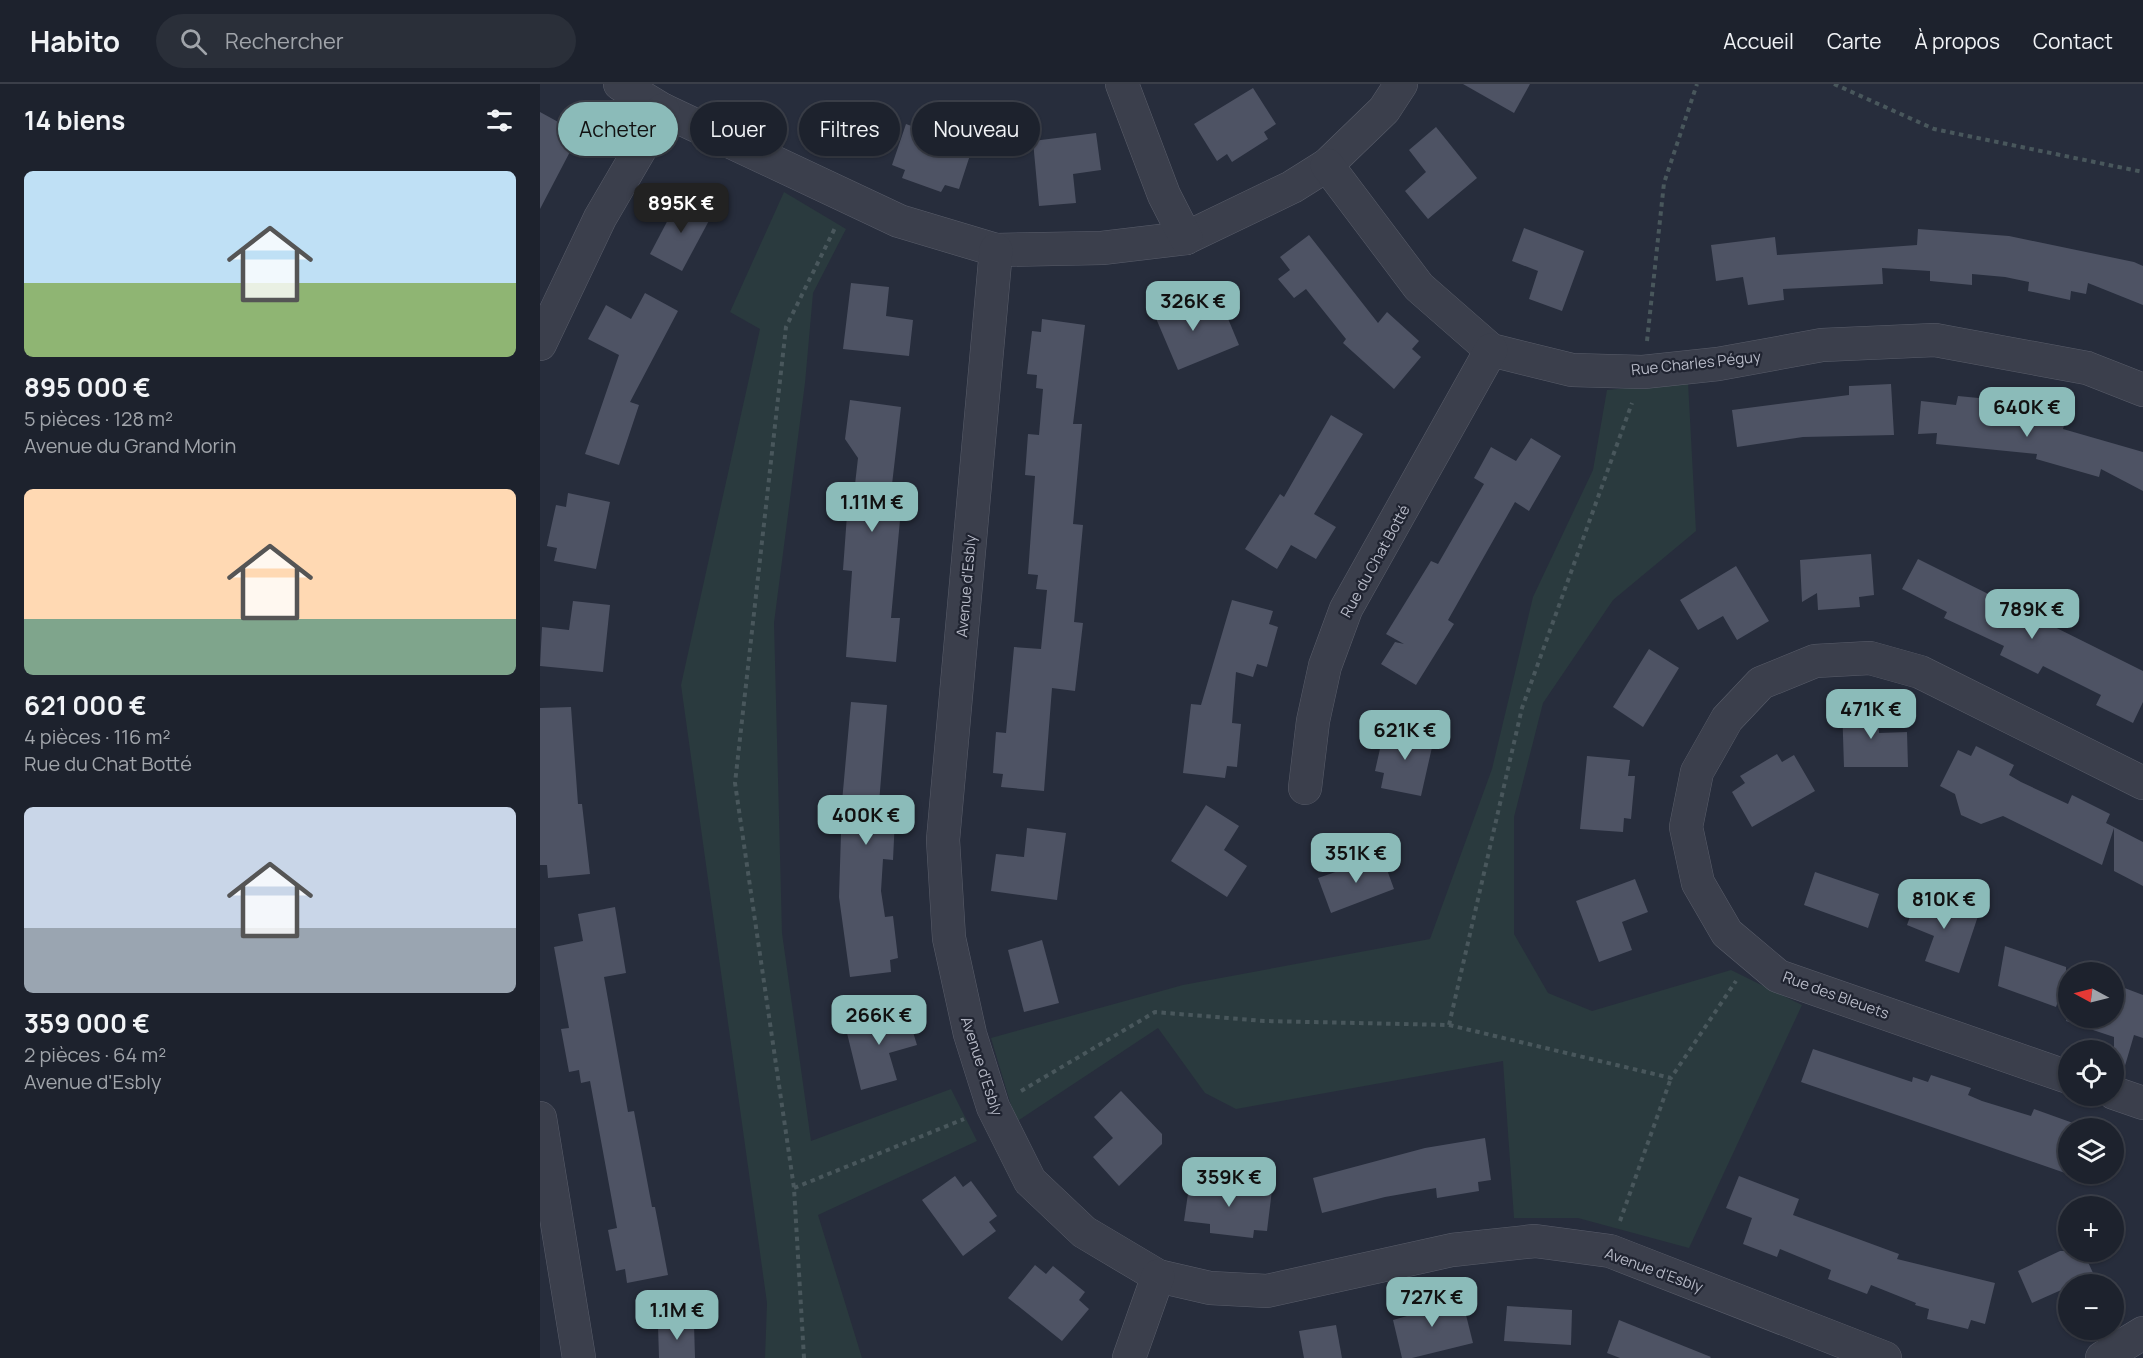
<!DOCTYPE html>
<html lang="fr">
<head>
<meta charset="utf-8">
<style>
  :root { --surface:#1d222d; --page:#2a2f39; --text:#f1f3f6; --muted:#a0a4aa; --line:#3b3f49; --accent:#8bbbb9 }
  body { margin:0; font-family:Manrope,sans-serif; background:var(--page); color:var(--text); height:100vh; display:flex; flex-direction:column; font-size:22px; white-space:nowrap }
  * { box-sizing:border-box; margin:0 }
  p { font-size:20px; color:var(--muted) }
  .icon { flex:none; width:33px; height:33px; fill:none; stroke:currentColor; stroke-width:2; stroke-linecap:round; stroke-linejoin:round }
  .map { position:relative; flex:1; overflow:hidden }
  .details { display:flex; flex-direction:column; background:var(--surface); width:540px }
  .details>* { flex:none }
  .guide { position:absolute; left:18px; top:18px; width:570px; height:54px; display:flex; gap:12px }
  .needle { width:39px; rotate:277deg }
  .buttons { position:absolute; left:1518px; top:878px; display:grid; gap:12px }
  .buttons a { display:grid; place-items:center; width:66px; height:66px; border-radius:50%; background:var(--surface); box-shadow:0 2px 4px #0004,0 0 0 2px var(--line); font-size:30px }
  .price { position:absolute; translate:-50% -51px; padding:0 14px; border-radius:12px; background:var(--accent); color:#111; font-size:20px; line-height:39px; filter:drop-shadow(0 2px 3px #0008) }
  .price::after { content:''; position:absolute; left:50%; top:36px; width:18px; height:14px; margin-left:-9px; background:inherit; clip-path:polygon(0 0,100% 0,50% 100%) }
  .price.on { background:#222; color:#fff }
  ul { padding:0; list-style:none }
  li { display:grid; align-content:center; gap:12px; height:318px; padding:0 24px }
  li span { display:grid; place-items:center; height:186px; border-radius:9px; color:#555 }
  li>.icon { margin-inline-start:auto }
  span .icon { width:108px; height:108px; fill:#fffc; stroke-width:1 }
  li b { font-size:26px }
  h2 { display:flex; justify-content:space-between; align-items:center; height:72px; padding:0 24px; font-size:26px }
  .pill { padding:0 21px; border-radius:27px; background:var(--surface); box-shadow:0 2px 4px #0004,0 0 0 2px var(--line); font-size:21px; line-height:54px }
  .pill.on { background:var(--accent); color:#111 }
  header { display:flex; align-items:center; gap:36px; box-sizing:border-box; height:84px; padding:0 30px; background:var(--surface); border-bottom:2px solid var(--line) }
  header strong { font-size:28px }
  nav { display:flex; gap:33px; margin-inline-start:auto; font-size:21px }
  .search { width:420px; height:54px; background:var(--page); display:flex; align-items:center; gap:15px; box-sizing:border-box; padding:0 21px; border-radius:33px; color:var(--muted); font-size:22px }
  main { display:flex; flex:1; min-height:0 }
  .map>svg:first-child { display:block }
  .green { fill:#2a3a3e }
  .building { fill:#4e5364 }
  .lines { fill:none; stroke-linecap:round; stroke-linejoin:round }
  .minor-casing { stroke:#595d6a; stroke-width:34 }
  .path { stroke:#49575c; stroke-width:4; stroke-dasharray:4.5 4.5; stroke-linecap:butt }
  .minor { stroke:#3b3f4c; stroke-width:33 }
  .labels { text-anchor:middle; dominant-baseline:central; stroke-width:4.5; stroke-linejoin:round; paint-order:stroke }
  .street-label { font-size:15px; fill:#b7bac7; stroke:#202431 }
</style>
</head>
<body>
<header>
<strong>Habito</strong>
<div class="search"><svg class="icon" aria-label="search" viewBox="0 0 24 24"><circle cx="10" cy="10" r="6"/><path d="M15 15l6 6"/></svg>Rechercher</div>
<nav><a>Accueil</a><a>Carte</a><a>À propos</a><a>Contact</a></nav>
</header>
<main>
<section class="details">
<h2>14 biens<svg class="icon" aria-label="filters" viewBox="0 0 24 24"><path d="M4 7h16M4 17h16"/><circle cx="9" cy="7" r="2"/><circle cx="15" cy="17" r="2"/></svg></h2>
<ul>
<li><span style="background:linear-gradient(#bfe0f5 60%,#8fb573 0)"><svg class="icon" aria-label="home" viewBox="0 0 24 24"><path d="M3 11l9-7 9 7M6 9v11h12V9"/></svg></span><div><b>895 000 €</b><p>5 pièces · 128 m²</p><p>Avenue du Grand Morin</p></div></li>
<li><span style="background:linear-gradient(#ffd9b3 70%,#7fa58c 0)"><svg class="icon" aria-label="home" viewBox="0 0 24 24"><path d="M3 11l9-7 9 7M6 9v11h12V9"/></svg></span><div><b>621 000 €</b><p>4 pièces · 116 m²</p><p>Rue du Chat Botté</p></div></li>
<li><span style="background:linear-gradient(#c9d6e8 65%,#9aa5b1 0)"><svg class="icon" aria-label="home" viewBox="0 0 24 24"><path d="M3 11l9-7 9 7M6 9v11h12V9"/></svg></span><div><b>359 000 €</b><p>2 pièces · 64 m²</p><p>Avenue d'Esbly</p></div></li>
</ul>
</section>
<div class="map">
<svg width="1603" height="1274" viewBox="0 0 1603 1274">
  <rect width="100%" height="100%" fill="#272d3c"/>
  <g class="green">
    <polygon points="244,108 306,145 273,209 265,299 234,539 242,849 271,1057 411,1005 437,1057 278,1131 322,1274 225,1274 227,1219 141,601 220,245 190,228"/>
    <polygon points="1148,298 1156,447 1073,516 1003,619 974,733 974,850 1008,909 1052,927 1191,886 1262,921 1149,1164 1038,1134 974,1134 963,977 696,1025 665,1009 618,944 476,1038 451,954 643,901 890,855 952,685 993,513 1053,386 1067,306"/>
  </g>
  <g class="building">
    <polygon points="923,0 990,0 974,29"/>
    <polygon points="713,4 736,40 724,48 728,55 692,78 687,70 677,77 654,40"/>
    <polygon points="0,28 31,45 24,58 33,62 0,125"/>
    <polygon points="366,40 425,61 411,68 432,65 419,105 405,101 401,108 362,94 365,86 352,81"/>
    <polygon points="896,43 937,94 888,135 865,107 886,88 869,66"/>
    <polygon points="556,49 561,86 533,90 536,119 499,122 493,57"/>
    <polygon points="140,113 172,131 142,187 110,170"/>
    <polygon points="984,144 1044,167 1022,227 989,215 998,187 972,177"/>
    <polygon points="1378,145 1469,152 1594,178 1603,182 1603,221 1548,199 1546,210 1531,207 1530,216 1488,207 1489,198 1465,193 1432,190 1432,201 1390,197 1390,187 1342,184 1343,200 1243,205 1244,216 1208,221 1203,193 1176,197 1171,161 1235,153 1237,171 1377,161"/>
    <polygon points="769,151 838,239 847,228 879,257 872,265 881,273 854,305 803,259 806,255 766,205 754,214 738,195 750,186 740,173"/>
    <polygon points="311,199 349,203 346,232 373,236 369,272 303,265"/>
    <polygon points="105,209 138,227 90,318 99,321 79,381 45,370 79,271 48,255 66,221 91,235"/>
    <polygon points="646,211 658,236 684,225 699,261 638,286 612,225"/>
    <polygon points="502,235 545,241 533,340 542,340 533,440 543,441 534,538 543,539 535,607 512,604 504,707 461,703 463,690 453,689 456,648 466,649 474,563 501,565 507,506 496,505 498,491 488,490 495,392 485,391 488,350 499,351 503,305 496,304 497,291 487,290 492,247 501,248"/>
    <polygon points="1351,300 1354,351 1263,353 1197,363 1192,326 1309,311 1309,302"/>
    <polygon points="1418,312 1459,316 1458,326 1484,328 1525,338 1523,345 1603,368 1603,407 1561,385 1559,393 1496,375 1497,370 1396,360 1397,349 1378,350 1381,317 1416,321"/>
    <polygon points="310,316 361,323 348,435 360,436 351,534 360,534 356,578 306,573 312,487 303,486 308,417 313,418 318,374 305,355"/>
    <polygon points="791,331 823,350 774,430 796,443 776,475 751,461 737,485 705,465 740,410 744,413"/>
    <polygon points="991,354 1021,372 989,427 975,418 908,536 914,540 876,601 841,580 855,558 864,560 846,550 891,477 898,480 944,400 934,394 951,363 976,377"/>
    <polygon points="28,409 70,418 56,485 14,477 17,464 7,462 16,421 26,423"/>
    <polygon points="1331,470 1334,511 1319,513 1320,523 1278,526 1277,509 1262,518 1260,476"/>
    <polygon points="1378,475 1603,587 1603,618 1593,639 1556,621 1561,611 1503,582 1498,590 1460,571 1464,562 1404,534 1407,528 1362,505"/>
    <polygon points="1196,482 1229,537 1197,556 1183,532 1158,546 1140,516"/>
    <polygon points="692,516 733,527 729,540 738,543 727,583 717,580 713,593 696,588 692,639 701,640 697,683 687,682 685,694 643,689 651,620 661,621"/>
    <polygon points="33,517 70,521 63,588 0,582 2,543 29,546"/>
    <polygon points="1109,565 1139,584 1103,643 1073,623"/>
    <polygon points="311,618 347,621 339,719 344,719 344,733 355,734 353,776 343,775 341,807 345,833 353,832 358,874 350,876 351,888 310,893 299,813 302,718"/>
    <polygon points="1338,619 1339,649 1367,648 1368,683 1304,683 1302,620"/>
    <polygon points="31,623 38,720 42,720 50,790 8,794 7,781 0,781 0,624"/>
    <polygon points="844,647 895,650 881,712 841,704 844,689 835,687"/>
    <polygon points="1436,662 1474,681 1469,691 1481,698 1528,720 1532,711 1570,730 1566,739 1603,758 1603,802 1574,787 1574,744 1562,781 1463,732 1441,740 1421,731 1415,710 1400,702 1418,666 1431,672"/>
    <polygon points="1237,670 1242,678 1254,671 1275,707 1212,743 1192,708 1205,699 1200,692"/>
    <polygon points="1047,672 1090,676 1088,692 1095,692 1091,735 1084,734 1083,748 1040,745"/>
    <polygon points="666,721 699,742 684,766 707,782 687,813 631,777"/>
    <polygon points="487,744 526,749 517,816 451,807 456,770 484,773"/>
    <polygon points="842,772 854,805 791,829 778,794"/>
    <polygon points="1275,788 1339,810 1328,844 1264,821"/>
    <polygon points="1095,795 1108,828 1082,838 1092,866 1059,878 1036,817"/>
    <polygon points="1379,808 1439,829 1419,889 1385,877 1394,852 1367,841"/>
    <polygon points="75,823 86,889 64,893 88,1028 94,1027 112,1123 115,1123 128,1191 87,1199 85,1185 76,1187 68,1146 77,1144 50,997 41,999 39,986 29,988 21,945 29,944 14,863 43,857 38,830"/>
    <polygon points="502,856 519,919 484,928 468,866"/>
    <polygon points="1465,862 1526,883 1526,893 1516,923 1458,902"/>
    <polygon points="1574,900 1603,911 1603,954 1594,951 1582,992 1574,991 1574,953 1526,937 1527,933 1574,933"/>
    <polygon points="366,925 377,961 349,969 357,996 321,1006 305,941"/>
    <polygon points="1273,965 1372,998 1373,993 1388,998 1391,991 1431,1004 1428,1011 1442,1017 1491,1032 1494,1025 1533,1039 1528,1044 1528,1090 1261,998"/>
    <polygon points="581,1007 622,1050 622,1060 579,1102 553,1073 573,1054 554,1033"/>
    <polygon points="945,1054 951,1096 938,1098 939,1107 897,1114 896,1104 845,1113 782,1129 773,1094 885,1064"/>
    <polygon points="415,1092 423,1103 431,1097 457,1132 449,1138 456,1147 423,1172 382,1116"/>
    <polygon points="1199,1092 1259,1115 1253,1131 1359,1170 1357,1175 1455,1199 1445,1240 1431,1236 1428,1245 1387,1235 1389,1225 1375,1221 1376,1219 1331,1201 1327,1210 1288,1195 1291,1186 1240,1165 1237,1173 1203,1160 1212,1134 1186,1124"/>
    <polygon points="650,1096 732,1106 727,1147 714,1146 713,1154 670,1149 670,1140 644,1137"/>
    <polygon points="1520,1167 1543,1167 1558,1200 1528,1200 1528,1203 1492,1219 1478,1187"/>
    <polygon points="495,1181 506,1190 513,1182 545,1208 539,1216 549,1225 522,1257 468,1214"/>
    <polygon points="905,1212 908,1223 923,1219 933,1259 872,1274 862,1274 853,1236 867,1232 865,1223"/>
    <polygon points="967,1222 1032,1226 1031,1261 964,1257"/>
    <polygon points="1079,1236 1171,1273 1170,1274 1080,1274 1067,1269"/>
    <polygon points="154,1240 155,1274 119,1274 118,1241"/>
    <polygon points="796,1241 802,1274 764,1274 759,1247"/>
  </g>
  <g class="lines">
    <defs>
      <g id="minor">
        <polyline points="80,0 123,26 359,137 456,166 562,164 646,154 752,103 787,81 844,26 861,0"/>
        <polyline points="582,0 624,111 646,154"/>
        <polyline points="787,81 879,203 951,266 1032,286 1103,288 1178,280 1282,261 1395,256 1547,284 1603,306"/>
        <polyline points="456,166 403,756 409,854 430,950 453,1023 490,1097 544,1148 618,1192 670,1204 727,1207 912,1166 995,1157 1070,1167 1345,1274"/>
        <polyline points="0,260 60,134 123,26"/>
        <polyline points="765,704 773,637 785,582 806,525 951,266"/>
        <polyline points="1528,993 1238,892 1187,849 1158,799 1146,743 1157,688 1187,635 1221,599 1275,577 1330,574 1380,588 1603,699"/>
        <polyline points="1574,1009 1603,1019"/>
        <polyline points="0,1034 39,1274"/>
        <polyline points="589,1274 618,1192"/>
        <polyline points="1562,1274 1603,1249"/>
      </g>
    </defs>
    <use href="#minor" class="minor-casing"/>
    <g class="path">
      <polyline points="1294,0 1394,45 1603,88"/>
      <polyline points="1107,257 1124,99 1157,0"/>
      <polyline points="909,941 1131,994 1196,897"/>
      <polyline points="481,1007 615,928 724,937 909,941 982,624 1092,319"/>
      <polyline points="254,1104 424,1035"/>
      <polyline points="1080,1137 1131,994"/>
      <polyline points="264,1274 254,1104 195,699 246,243 296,142"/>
    </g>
    <use href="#minor" class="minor"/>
  </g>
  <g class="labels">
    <g class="street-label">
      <text transform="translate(1156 279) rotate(-6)">Rue Charles Péguy</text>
      <text transform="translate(835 477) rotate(-61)">Rue du Chat Botté</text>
      <text transform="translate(426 502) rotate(-85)">Avenue d'Esbly</text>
      <text transform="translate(1296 911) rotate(20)">Rue des Bleuets</text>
      <text transform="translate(442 982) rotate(72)">Avenue d'Esbly</text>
      <text transform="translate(1114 1186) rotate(20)">Avenue d'Esbly</text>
    </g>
  </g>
</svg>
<div class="buttons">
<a><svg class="needle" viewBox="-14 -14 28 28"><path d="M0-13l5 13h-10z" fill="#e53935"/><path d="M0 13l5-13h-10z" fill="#a0a4aa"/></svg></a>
<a><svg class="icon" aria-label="locate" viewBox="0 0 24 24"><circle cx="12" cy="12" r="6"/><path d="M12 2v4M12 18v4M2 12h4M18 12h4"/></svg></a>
<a><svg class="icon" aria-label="layers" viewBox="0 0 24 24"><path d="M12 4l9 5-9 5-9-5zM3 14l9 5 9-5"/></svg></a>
<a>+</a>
<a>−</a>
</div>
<b class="price on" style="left:141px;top:150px">895K €</b>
<b class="price" style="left:653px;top:248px">326K €</b>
<b class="price" style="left:1487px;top:354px">640K €</b>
<b class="price" style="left:332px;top:449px">1.11M €</b>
<b class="price" style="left:1492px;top:556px">789K €</b>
<b class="price" style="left:1331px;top:656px">471K €</b>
<b class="price" style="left:865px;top:677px">621K €</b>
<b class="price" style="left:326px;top:762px">400K €</b>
<b class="price" style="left:816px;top:800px">351K €</b>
<b class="price" style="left:1404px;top:846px">810K €</b>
<b class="price" style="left:339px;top:962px">266K €</b>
<b class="price" style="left:689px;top:1124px">359K €</b>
<b class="price" style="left:892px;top:1244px">727K €</b>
<b class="price" style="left:137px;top:1257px">1.1M €</b>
<div class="guide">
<a class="pill on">Acheter</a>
<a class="pill">Louer</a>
<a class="pill">Filtres</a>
<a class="pill">Nouveau</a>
</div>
</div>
</main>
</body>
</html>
